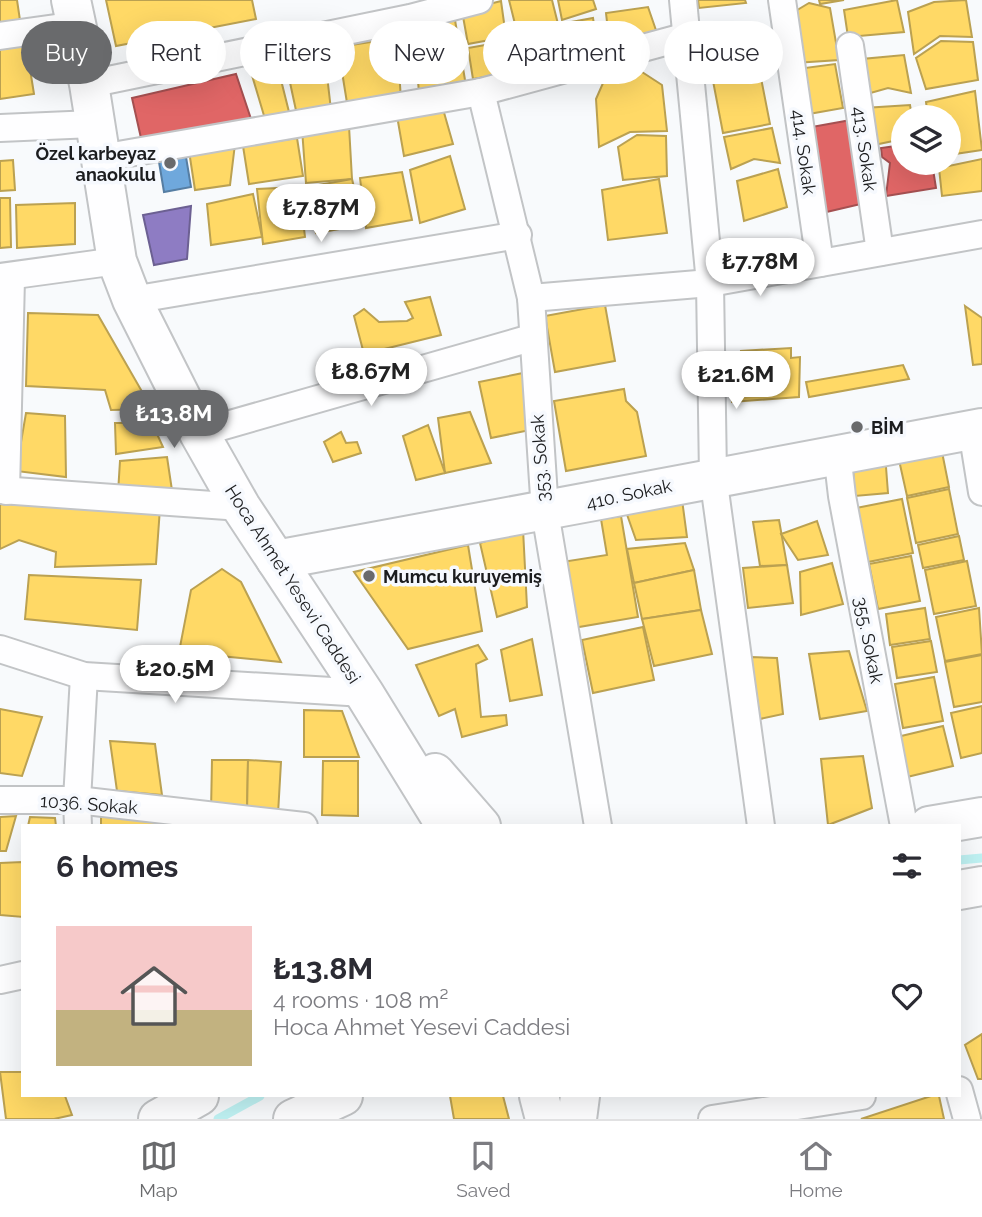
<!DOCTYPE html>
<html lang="en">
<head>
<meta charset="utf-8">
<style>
  :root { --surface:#fff; --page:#f2f2f3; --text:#2b2b33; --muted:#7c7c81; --line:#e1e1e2; --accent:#696a6c }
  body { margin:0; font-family:Raleway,sans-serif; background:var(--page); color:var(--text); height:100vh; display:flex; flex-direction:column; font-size:26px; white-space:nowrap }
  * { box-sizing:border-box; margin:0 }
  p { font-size:23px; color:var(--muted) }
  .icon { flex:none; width:38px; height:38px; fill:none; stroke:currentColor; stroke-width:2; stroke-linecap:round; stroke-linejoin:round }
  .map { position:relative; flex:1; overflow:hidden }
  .side { position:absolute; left:21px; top:824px; width:940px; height:273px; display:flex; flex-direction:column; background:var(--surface); border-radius:0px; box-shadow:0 7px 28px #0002 }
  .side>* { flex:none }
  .hud { position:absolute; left:21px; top:21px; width:942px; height:63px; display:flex; gap:14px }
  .buttons { position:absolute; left:891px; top:105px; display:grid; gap:14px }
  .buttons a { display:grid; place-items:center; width:70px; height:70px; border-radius:50%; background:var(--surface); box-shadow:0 7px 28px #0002; font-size:35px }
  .price { position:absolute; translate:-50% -60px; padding:0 16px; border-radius:24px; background:#fff; color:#222; font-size:23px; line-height:46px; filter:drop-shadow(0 2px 4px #0008) }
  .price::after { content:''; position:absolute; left:50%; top:42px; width:21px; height:16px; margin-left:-10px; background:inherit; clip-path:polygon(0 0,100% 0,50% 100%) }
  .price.selected { background:var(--accent); color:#fff }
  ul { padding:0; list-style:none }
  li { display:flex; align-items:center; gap:21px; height:175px; padding:0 35px }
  li span { display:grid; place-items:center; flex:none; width:196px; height:140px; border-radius:0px; color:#555 }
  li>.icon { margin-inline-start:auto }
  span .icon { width:84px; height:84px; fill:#fffc; stroke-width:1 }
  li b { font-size:30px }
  h2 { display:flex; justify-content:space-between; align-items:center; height:84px; padding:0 35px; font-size:30px }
  .tag { padding:0 24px; border-radius:32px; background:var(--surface); box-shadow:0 7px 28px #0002; font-size:24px; line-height:63px }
  .tag.selected { background:var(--accent); color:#fff }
  .tab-bar { display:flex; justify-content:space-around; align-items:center; height:98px; border-top:2px solid var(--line); background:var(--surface); font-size:19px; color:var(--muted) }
  .tab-bar a { display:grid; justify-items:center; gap:4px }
  .tab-bar .selected { color:var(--accent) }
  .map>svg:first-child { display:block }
  .homes { fill:#ffd966; stroke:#bba151; stroke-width:2 }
  .shops { fill:#e06666; stroke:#a55051; stroke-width:2 }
  .offices { fill:#8e7cc3; stroke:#6c6092; stroke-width:2 }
  .schools { fill:#6fa8dc; stroke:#567ea3; stroke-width:2 }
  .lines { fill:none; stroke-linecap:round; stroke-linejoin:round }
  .stream { stroke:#bff2f3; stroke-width:9 }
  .street-casing { stroke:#c2c4c6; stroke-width:30 }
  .secondary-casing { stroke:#c2c4c6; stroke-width:42 }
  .primary-casing { stroke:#c2c4c6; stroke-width:42 }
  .street { stroke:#fefeff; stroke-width:26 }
  .secondary { stroke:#fefeff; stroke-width:38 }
  .primary { stroke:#fefeff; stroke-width:38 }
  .poi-dot { fill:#696a6c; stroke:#f6f9fe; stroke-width:2.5 }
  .labels { text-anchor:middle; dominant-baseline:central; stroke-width:7; stroke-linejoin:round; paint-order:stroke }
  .street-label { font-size:18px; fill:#1c1d1f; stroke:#f6f9fe }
  .poi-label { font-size:18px; font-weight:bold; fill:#1c1d1f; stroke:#f6f9fe; text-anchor:start }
</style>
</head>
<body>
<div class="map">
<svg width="982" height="1119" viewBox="0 0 982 1119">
  <rect width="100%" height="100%" fill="#f8fafc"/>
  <g class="homes">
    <polygon points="0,0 17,0 21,27 0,30"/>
    <polygon points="106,0 252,0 256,19 116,46"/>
    <polygon points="509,0 552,0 558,24 517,32"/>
    <polygon points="558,0 593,0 596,9 562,20"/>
    <polygon points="698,0 745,0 746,3 699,8"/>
    <polygon points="819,0 844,0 820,4"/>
    <polygon points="897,0 904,32 848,37 844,10"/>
    <polygon points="966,0 972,37 940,36 914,54 908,12 934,2"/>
    <polygon points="501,1 506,37 468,44 462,11"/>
    <polygon points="809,3 830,8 839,60 795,63 789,15"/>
    <polygon points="648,7 658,36 610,48 606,13"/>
    <polygon points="454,14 466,86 419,92 412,21"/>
    <polygon points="593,18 598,50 522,63 517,32"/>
    <polygon points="753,24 761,72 715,75 713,46 733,26"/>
    <polygon points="397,38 401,100 348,109 338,47"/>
    <polygon points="508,41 514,72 473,79 468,48"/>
    <polygon points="941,41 973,42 978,80 926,89 916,58"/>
    <polygon points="26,44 34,94 0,99 0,46"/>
    <polygon points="904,55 911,93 888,88 867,94 862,59"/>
    <polygon points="325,58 331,110 297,115 286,64"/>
    <polygon points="835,64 843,108 803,115 797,69"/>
    <polygon points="278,68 290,116 265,119 251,72"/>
    <polygon points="642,72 662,85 667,131 630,132 599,147 596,99 603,83"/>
    <polygon points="761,78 770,124 723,133 713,81"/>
    <polygon points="975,91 982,150 948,155 948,117 928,117 926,102"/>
    <polygon points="441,102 453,144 404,156 397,116"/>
    <polygon points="910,105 912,117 903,117 903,139 874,145 864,108"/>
    <polygon points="349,126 352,179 306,183 302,129"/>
    <polygon points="772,128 780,163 754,159 731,169 724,137"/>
    <polygon points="637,135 666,136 667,176 623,180 618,147"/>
    <polygon points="297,138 303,176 249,184 243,146"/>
    <polygon points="235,144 230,185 195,190 189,151"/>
    <polygon points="450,156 465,209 420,223 410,170"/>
    <polygon points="982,159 982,191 942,196 939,168"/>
    <polygon points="13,160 15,190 0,191 0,161"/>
    <polygon points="778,169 787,207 744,221 737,181"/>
    <polygon points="402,172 412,220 366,228 360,178"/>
    <polygon points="352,179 363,225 316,233 307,187"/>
    <polygon points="659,179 667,233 608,240 602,190"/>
    <polygon points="299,187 305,237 263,244 257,189"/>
    <polygon points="253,194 262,237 211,245 207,204"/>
    <polygon points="0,198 10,198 11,247 0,248"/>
    <polygon points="75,203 75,244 17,248 16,205"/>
    <polygon points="430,297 441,335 364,354 354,316 364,309 379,322 407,321 413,318 405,302"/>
    <polygon points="605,305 615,361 555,372 545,316"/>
    <polygon points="965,306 982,318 982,364 973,365"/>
    <polygon points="28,313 98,315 152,409 111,410 105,390 26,386"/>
    <polygon points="791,348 791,358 800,357 799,397 732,402 730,374 743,373 741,351"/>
    <polygon points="903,365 909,379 809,397 806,382"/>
    <polygon points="523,373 535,429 491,438 479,382"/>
    <polygon points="624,389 626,401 637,412 646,456 566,471 554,401"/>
    <polygon points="470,412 491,463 445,473 438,418"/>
    <polygon points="26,413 65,416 66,477 16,471"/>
    <polygon points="115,423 152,423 163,447 116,454"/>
    <polygon points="428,425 445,473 416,480 403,436"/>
    <polygon points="341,432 346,443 357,442 361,453 333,462 324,442"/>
    <polygon points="940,442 949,487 907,496 897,451"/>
    <polygon points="885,454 888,493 855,496 852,457"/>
    <polygon points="167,457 173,497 118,493 120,461"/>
    <polygon points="949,489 958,534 916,543 907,498"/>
    <polygon points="681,492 687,537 636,540 625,509"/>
    <polygon points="902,499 913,553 863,563 851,509"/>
    <polygon points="0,504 160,508 156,564 55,567 56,552 19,540 0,549"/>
    <polygon points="621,516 638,617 573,628 562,562 607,555 601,519"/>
    <polygon points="779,520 787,565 760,566 753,522"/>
    <polygon points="817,521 828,555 798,560 781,534"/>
    <polygon points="523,529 527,607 497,617 480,543"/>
    <polygon points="959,536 964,560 923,568 918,545"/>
    <polygon points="685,543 694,570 634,583 627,549"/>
    <polygon points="468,545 482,631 408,649 354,572"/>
    <polygon points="911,556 920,601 878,609 869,564"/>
    <polygon points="967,561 976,606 934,614 925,570"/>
    <polygon points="832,563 843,604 801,615 800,572"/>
    <polygon points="787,565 793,603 748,608 743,568"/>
    <polygon points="222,569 241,582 281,662 179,652 191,590"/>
    <polygon points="694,570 701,610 642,619 634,583"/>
    <polygon points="29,575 141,580 137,630 25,619"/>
    <polygon points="925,608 930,639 890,645 886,614"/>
    <polygon points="979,608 982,654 945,661 936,617"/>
    <polygon points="701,610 712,654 654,666 642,619"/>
    <polygon points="643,627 654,680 593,693 582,640"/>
    <polygon points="532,639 542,695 510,701 501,650"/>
    <polygon points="931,641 937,672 897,678 892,647"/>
    <polygon points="478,645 487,659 476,664 481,717 506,715 507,725 462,737 455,709 439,716 416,665"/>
    <polygon points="849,651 867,711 820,719 809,654"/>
    <polygon points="982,655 982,702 954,707 945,662"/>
    <polygon points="751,657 777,658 783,714 760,719"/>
    <polygon points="934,677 943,721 903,728 895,684"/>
    <polygon points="982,706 982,753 961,758 951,713"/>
    <polygon points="0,709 42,717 22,776 0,773"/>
    <polygon points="304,710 342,711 359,757 304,757"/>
    <polygon points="943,726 953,766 907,777 897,737"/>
    <polygon points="110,741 155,744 162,795 117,791"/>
    <polygon points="863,756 872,808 828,825 821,759"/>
    <polygon points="212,760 248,760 247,813 211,812"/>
    <polygon points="248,760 281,762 278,814 247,813"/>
    <polygon points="323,761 358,761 358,816 322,815"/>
    <polygon points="101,808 158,814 157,826 101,826"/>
    <polygon points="16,816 6,851 0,851 0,817"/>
    <polygon points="30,817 55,818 56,826 28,826"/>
    <polygon points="22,862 23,917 0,915 0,863"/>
    <polygon points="982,1034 982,1079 978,1079 965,1045"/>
    <polygon points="0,1072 23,1072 23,1096 65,1096 72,1115 54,1119 6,1119"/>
    <polygon points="450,1096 503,1096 509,1119 454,1119"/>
    <polygon points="931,1096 939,1096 944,1119 861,1119"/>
  </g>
  <g class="shops">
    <polygon points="236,74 251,119 141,138 132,98"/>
    <polygon points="851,120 865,203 818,214 806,128"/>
    <polygon points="903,145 903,163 932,163 936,188 886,196 890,163 882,157 881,148"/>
  </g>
  <polygon class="offices" points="191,206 187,259 154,265 143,215"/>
  <polygon class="schools" points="186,157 191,187 164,192 159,162"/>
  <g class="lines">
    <g class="stream">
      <polyline points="959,860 982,858"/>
      <polyline points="218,1119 260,1096"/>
    </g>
    <defs>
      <g id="street">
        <polyline points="683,0 710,283 713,476 761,826"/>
        <polyline points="782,0 820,263"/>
        <polyline points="0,36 77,25"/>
        <polyline points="850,46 880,252"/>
        <polyline points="89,84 410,18 479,0"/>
        <polyline points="481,92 531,298 545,512 598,826"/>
        <polyline points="0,128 93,124"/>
        <polyline points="101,158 481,92 687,36"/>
        <polyline points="0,277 117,261"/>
        <polyline points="531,298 710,283 982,234"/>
        <polyline points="132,300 518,235"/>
        <polyline points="972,430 982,492"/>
        <polyline points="199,433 531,338"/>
        <polyline points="837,453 842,496 904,826"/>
        <polyline points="0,490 241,507"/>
        <polyline points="6,491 11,278"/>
        <polyline points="0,649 84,676 364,693"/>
        <polyline points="0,800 77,800 304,826"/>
        <polyline points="78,826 77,800 84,676"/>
        <polyline points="0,980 23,975"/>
        <polyline points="959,1090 967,1119"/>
        <polyline points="712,1119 862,1096"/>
      </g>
      <g id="secondary">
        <polyline points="71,0 89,84 117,261 132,300 199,433 241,507 364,693 446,826"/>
        <path d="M276,560C512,518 746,471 982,428"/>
        <polyline points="435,773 481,826"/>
        <polyline points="539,1096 545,1119"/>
        <polyline points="577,1119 580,1096"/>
      </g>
      <g id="primary">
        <polyline points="929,826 982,817"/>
        <polyline points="959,890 982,886"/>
        <polyline points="158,1119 199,1096"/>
        <polyline points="293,1119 343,1096"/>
      </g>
    </defs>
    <use href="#street" class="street-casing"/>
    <use href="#secondary" class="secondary-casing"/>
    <use href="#primary" class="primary-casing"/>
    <use href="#street" class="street"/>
    <use href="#secondary" class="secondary"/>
    <use href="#primary" class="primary"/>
  </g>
  <g class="poi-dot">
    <circle cx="170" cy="163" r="7"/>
    <circle cx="857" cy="427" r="7"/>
    <circle cx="369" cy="576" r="7"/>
  </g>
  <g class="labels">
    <g class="street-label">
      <text transform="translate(865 149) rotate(82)">413. Sokak</text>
      <text transform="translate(804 152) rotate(82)">414. Sokak</text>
      <text transform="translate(540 458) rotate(-94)">353. Sokak</text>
      <text transform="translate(629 494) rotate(-12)">410. Sokak</text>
      <text transform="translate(293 584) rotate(57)">Hoca Ahmet Yesevi Caddesi</text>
      <text transform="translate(869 640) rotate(79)">355. Sokak</text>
      <text transform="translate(89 804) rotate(4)">1036. Sokak</text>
    </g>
    <g class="poi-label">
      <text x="156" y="153" text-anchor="end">Özel karbeyaz<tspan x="156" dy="21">anaokulu</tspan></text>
      <text x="871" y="427">BİM</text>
      <text x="383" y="576">Mumcu kuruyemiş</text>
    </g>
  </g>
</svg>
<div class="buttons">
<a><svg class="icon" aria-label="layers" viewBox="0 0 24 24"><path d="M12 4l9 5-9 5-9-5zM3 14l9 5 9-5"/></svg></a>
</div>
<b class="price" style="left:321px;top:244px">₺7.87M</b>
<b class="price" style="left:760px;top:298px">₺7.78M</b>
<b class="price" style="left:371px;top:408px">₺8.67M</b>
<b class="price" style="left:736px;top:411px">₺21.6M</b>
<b class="price selected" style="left:174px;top:450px">₺13.8M</b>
<b class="price" style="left:175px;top:705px">₺20.5M</b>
<div class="hud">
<a class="tag selected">Buy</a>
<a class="tag">Rent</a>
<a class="tag">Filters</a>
<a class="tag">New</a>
<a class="tag">Apartment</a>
<a class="tag">House</a>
</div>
<section class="side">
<h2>6 homes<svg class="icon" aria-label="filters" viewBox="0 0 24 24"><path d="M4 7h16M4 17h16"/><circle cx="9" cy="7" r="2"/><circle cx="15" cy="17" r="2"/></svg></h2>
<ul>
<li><span style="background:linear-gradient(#f6c9c9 60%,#c2b280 0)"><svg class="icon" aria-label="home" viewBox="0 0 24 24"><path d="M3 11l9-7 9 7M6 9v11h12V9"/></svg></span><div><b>₺13.8M</b><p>4 rooms · 108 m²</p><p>Hoca Ahmet Yesevi Caddesi</p></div><svg class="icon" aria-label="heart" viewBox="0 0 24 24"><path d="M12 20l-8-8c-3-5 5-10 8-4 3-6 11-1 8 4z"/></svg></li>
</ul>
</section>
</div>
<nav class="tab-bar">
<a class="selected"><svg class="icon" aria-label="map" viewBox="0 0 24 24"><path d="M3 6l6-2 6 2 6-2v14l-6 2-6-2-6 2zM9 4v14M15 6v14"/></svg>Map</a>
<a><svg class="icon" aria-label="saved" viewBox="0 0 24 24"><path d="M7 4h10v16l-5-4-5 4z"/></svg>Saved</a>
<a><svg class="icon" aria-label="home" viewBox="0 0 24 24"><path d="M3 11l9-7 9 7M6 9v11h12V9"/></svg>Home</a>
</nav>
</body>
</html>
